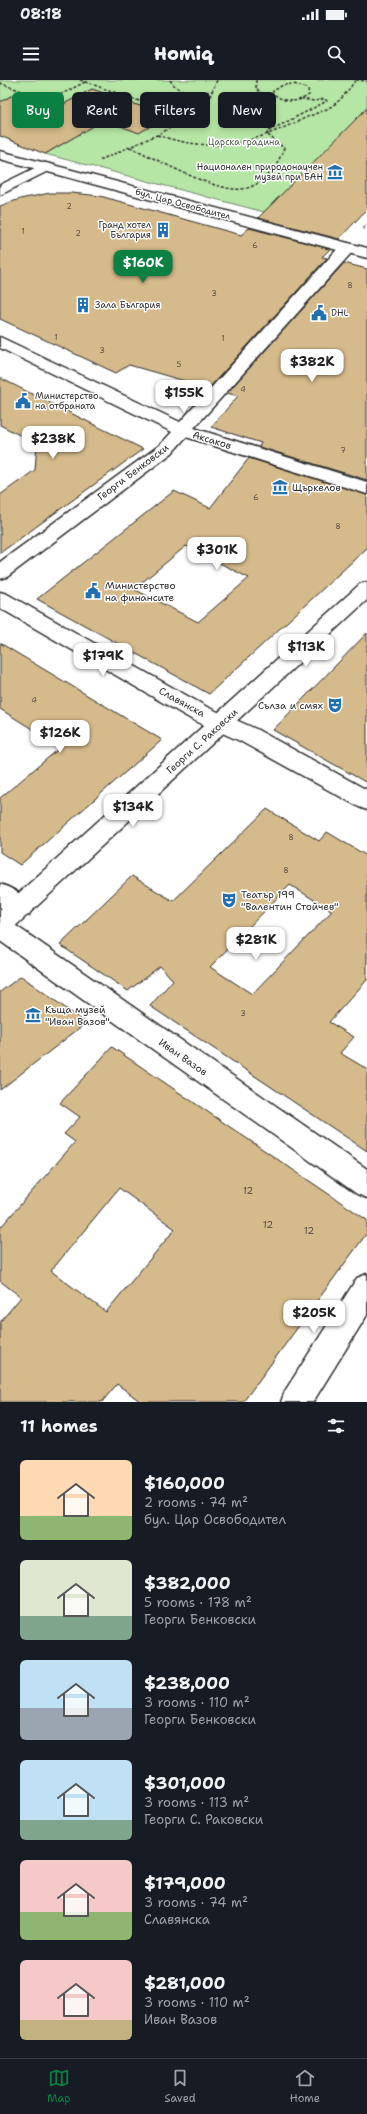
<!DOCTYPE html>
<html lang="en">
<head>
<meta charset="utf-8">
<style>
  :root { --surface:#171b24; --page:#242831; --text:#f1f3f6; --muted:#9ea1a6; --line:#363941; --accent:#0b8043 }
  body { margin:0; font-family:"Shantell Sans",sans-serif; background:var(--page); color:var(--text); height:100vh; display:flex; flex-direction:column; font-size:15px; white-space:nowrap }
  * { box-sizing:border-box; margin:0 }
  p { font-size:13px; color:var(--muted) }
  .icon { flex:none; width:22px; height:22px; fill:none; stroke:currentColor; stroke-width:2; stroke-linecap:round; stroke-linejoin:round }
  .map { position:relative; height:1322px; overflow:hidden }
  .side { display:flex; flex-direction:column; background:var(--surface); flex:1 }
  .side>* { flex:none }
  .top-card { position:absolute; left:12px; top:12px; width:343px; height:36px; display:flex; gap:8px }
  .price { position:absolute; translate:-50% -34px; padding:0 9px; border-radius:8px; background:#fff; color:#222; font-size:13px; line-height:26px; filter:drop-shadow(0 1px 2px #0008) }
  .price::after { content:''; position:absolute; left:50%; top:24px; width:12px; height:9px; margin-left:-6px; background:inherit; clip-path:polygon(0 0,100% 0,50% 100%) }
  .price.selected { background:var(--accent); color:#fff }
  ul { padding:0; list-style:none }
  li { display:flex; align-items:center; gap:12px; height:100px; padding:0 20px }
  li span { display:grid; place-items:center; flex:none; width:112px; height:80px; border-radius:6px; color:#555 }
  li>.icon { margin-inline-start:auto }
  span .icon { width:48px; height:48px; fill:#fffc; stroke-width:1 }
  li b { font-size:17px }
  h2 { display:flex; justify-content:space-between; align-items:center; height:48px; padding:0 20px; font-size:17px }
  .pill { padding:0 14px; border-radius:6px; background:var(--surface); box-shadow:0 2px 6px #0003; font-size:14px; line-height:36px }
  .pill.selected { background:var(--accent); color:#fff }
  .status { display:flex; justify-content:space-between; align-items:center; height:28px; padding:0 20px; background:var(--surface); direction:ltr }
  .status svg { height:11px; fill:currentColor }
  header { display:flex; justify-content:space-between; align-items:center; height:52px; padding:0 20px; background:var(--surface); font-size:18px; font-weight:800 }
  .dock { display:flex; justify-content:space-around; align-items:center; height:56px; border-top:1px solid var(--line); background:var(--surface); font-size:11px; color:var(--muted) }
  .dock a { display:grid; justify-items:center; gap:2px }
  .dock .selected { color:var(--accent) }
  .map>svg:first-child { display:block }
  .green { fill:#b6e6a5; stroke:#708868 }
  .building { fill:#d5ba8b; stroke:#2b2b2b; fill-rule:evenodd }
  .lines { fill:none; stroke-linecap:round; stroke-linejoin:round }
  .street-casing { stroke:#2b2b2b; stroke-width:3 }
  .secondary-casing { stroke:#2b2b2b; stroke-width:3 }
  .path { stroke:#2b2b2b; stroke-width:1.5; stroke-dasharray:3 2; stroke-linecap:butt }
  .street { fill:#fff; fill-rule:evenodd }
  .secondary { fill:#fff; fill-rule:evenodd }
  .labels { text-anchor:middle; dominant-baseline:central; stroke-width:3; stroke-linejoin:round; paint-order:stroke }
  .number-label { font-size:8px; fill:#564f43 }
  .far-park-label { font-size:9px; fill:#4e5a4a; stroke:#fff }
  .far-poi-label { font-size:9px; fill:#2b2b2b; stroke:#fff; text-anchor:start }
  .far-street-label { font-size:9px; fill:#2b2b2b; stroke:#fff }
  .street-label { font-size:10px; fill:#2b2b2b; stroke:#fff }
  .poi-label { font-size:10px; fill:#2b2b2b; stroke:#fff; text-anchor:start }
  .near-number-label { font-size:10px; fill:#564f43 }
</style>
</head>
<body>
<div class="status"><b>08:18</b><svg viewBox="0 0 49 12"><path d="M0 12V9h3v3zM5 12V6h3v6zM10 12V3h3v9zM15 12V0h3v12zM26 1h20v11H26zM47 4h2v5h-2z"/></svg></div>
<header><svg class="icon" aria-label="menu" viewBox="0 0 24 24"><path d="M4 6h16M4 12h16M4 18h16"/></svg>Homiq<svg class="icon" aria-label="search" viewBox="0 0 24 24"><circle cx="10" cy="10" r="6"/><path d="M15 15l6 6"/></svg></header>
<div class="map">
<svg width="367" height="1322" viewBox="0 0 367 1322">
  <rect width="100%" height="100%" fill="#fff"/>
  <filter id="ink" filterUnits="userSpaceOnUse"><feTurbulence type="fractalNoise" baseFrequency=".025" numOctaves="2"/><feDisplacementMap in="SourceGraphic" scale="8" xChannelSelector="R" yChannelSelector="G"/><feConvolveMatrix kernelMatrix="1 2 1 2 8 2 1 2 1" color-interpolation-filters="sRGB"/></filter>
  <g filter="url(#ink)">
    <polygon class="green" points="0,0 367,0 367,31 264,132 45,74 104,40 168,36 92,9 64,24 58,33 11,16 0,22"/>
    <g class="building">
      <polygon points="92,9 168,36 139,53 104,40 45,74 0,56 0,22 11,16 51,31"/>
      <polygon points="367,28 367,129 339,159 258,138"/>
      <polygon points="50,113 72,113 100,116 241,155 249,148 330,169 322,177 327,178 209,308 129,285 116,293 0,239 0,126 20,119"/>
      <polygon points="344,183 367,189 367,400 259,367 261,363 211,347 238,316 227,313"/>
      <polygon points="0,298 143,369 0,473 0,415 35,390 37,364 0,345"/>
      <path d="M249,378L367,415V468L209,614L37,519L174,411L210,428ZM186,466L249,498L198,542L134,509Z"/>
      <polygon points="367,553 367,703 273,650"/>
      <polygon points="0,563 162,660 20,785 0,772 0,718 61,667 0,629"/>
      <path d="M267,729L319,761L327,752L367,776V900L329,942L354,957L340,973L367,989V1071L150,926L173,900L160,886L128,911L60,865L132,796L173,821ZM290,805L332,831L252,914L210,887Z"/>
      <polygon points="21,896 86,943 0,1010 0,912"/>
      <path d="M112,967L367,1140V1153L243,1322H141L117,1304L102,1322H0V1242L21,1217L0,1201V1148L75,1062L64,1054L80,1037L60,1023ZM119,1108L175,1149L106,1232L51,1191Z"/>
    </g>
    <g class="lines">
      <defs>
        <g id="street">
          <polygon points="45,83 50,84 52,87 50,90 0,115 0,105"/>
          <polygon points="347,163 353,165 355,168 353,171 194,348 367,402 367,414 186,357 172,373 7,497 0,499 0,482 160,365 172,352 0,268 0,257 180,342 341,165"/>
          <polygon points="0,512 7,514 207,627 256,649 367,710 367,730 359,727 240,661 191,639 0,528"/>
          <path d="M0,804C12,808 26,816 32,828L29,835C16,839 10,834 0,827Z"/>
          <polygon points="0,838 9,841 367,1089 367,1118 357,1114 0,861"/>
          <polygon points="367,1194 367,1235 313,1322 281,1322 285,1311 357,1198"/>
        </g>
        <g id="secondary">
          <polygon points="0,71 367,168 367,178 0,79"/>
          <polygon points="367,502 367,520 9,852 0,855 0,830 360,504"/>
        </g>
      </defs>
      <use href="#street" class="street-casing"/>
      <use href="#secondary" class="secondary-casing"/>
      <g class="path">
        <polyline points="80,0 187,38"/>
        <path d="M170,0C179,15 198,13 213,11"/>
        <polyline points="256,0 256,9 263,14 274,16"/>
        <polyline points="356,0 367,1"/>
        <polyline points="0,3 48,21 85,2"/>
        <path d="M294,4L308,9L309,15C298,23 283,23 273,13V11L283,5Z"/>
        <path d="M157,55C217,74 249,64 303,39C313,34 328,30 336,23C344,17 350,7 356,0"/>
        <polyline points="268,55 267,52 327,21 325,19 314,21 302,19"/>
        <path d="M130,67C157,79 214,112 242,109C264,106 277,87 284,68L268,55"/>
        <polyline points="100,80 157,55 204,30 217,0"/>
        <polyline points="363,149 367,145"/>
      </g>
      <use href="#street" class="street"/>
      <use href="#secondary" class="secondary"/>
    </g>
  </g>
  <defs>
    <symbol id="museum-bare" viewBox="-9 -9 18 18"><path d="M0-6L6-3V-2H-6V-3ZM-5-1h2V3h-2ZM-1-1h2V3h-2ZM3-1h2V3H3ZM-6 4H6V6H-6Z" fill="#1f6fb2" stroke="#fff" stroke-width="2.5" paint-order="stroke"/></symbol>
    <symbol id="building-bare" viewBox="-9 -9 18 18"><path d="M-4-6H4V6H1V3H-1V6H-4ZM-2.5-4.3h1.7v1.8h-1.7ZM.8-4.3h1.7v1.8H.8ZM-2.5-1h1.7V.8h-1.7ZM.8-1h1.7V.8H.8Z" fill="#1f6fb2" stroke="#fff" stroke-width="2.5" paint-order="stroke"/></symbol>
    <symbol id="civic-bare" viewBox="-9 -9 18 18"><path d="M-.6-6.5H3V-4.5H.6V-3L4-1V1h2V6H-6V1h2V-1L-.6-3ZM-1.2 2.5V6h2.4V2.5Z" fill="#1f6fb2" stroke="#fff" stroke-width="2.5" paint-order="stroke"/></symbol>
    <symbol id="theatre-bare" viewBox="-9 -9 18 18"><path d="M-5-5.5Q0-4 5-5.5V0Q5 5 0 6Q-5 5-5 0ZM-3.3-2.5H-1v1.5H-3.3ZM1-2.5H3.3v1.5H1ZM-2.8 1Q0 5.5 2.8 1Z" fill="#1f6fb2" stroke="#fff" stroke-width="2.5" paint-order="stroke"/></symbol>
  </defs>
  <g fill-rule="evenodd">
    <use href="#museum-bare" x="324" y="81" width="22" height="22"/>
    <use href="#building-bare" x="152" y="139" width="22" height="22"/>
    <use href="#building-bare" x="72" y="214" width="22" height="22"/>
    <use href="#civic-bare" x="308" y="222" width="22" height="22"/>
    <use href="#civic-bare" x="12" y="310" width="22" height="22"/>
    <use href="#museum-bare" x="269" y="396" width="22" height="22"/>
    <use href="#civic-bare" x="82" y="500" width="22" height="22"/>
    <use href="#theatre-bare" x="324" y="614" width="22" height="22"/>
    <use href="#theatre-bare" x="218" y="809" width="22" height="22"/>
    <use href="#museum-bare" x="22" y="924" width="22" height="22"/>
  </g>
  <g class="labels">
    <g class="number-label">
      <text x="69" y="126">2</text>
      <text x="23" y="151">1</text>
      <text x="78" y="153">2</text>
      <text x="255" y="165">6</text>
      <text x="350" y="205">8</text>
      <text x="214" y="213">3</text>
      <text x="56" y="257">1</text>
      <text x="223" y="258">1</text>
      <text x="102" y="270">3</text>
      <text x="179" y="284">5</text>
      <text x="243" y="309">4</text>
      <text x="343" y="370">7</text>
      <text x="256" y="417">6</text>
      <text x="338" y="446">8</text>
      <text x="34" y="620">4</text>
      <text x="291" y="757">8</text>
      <text x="286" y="790">8</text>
      <text x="243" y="933">3</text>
    </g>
    <g class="far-park-label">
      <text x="244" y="62">Царска градина</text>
    </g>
    <g class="far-poi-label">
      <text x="323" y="87" text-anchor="end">Национален природонаучен<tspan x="323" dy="10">музей при БАН</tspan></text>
      <text x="151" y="145" text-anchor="end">Гранд хотел<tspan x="151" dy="10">България</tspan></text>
      <text x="95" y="225">Зала България</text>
      <text x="331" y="233">DHL</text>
      <text x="35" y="316">Министерство<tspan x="35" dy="10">на отбраната</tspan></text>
    </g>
    <g class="far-street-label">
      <text transform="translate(183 124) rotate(15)">бул. Цар Освободител</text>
    </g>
    <g class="street-label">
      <text transform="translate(212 360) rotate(17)">Аксаков</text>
      <text transform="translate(133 392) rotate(-37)">Георги Бенковски</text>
      <text transform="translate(182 622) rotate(29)">Славянска</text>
      <text transform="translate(202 661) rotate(-42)">Георги С. Раковски</text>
      <text transform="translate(183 977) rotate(35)">Иван Вазов</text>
    </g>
    <g class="poi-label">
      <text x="292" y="407">Щъркелов</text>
      <text x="105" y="505">Министерство<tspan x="105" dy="12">на финансите</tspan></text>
      <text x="323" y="625" text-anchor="end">Сълза и смях</text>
      <text x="241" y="814">Театър 199<tspan x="241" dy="12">"Валентин Стойчев"</tspan></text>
      <text x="45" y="929">Къща музей<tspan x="45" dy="12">"Иван Вазов"</tspan></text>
    </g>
    <g class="near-number-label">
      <text x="248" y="1110">12</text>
      <text x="268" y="1144">12</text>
      <text x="309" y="1150">12</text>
    </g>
  </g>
</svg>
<b class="price selected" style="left:143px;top:204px">$160K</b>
<b class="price" style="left:312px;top:303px">$382K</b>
<b class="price" style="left:184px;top:334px">$155K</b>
<b class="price" style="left:53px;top:380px">$238K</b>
<b class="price" style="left:217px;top:491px">$301K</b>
<b class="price" style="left:306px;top:588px">$113K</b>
<b class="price" style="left:103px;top:597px">$179K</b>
<b class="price" style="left:60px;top:674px">$126K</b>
<b class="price" style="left:133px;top:748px">$134K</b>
<b class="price" style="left:256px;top:881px">$281K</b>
<b class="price" style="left:314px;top:1254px">$205K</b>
<div class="top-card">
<a class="pill selected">Buy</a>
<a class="pill">Rent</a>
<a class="pill">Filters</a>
<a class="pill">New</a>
</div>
</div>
<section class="side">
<h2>11 homes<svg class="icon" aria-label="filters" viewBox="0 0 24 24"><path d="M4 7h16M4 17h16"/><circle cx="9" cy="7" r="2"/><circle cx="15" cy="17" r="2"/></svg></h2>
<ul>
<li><span style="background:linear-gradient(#ffd9b3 70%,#8fb573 0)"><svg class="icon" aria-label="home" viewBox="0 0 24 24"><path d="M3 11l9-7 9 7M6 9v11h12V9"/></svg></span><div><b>$160,000</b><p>2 rooms · 74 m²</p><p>бул. Цар Освободител</p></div></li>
<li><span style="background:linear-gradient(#dfe7d0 70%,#7fa58c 0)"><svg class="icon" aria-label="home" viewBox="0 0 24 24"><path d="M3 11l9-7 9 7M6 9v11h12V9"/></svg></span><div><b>$382,000</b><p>5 rooms · 178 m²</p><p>Георги Бенковски</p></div></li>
<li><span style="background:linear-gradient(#bfe0f5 60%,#9aa5b1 0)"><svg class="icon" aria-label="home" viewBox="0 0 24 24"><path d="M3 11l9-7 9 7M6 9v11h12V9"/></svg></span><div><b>$238,000</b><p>3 rooms · 110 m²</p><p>Георги Бенковски</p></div></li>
<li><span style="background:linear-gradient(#bfe0f5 75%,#7fa58c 0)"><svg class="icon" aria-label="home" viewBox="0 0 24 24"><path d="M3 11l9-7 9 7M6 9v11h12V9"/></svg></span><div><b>$301,000</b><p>3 rooms · 113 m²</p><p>Георги С. Раковски</p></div></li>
<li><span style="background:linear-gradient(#f6c9c9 65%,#8fb573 0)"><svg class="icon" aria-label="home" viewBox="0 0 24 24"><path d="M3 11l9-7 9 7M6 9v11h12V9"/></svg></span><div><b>$179,000</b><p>3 rooms · 74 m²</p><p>Славянска</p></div></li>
<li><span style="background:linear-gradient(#f6c9c9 75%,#c2b280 0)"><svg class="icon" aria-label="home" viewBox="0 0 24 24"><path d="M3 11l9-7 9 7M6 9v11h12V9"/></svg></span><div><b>$281,000</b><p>3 rooms · 110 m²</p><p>Иван Вазов</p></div></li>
</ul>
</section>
<nav class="dock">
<a class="selected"><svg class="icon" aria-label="map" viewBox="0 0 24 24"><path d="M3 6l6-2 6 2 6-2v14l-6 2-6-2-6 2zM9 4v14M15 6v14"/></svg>Map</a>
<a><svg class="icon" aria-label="saved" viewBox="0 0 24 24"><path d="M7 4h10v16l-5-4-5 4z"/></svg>Saved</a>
<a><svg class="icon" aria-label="home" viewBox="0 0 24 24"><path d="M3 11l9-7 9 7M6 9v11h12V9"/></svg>Home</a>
</nav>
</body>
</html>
